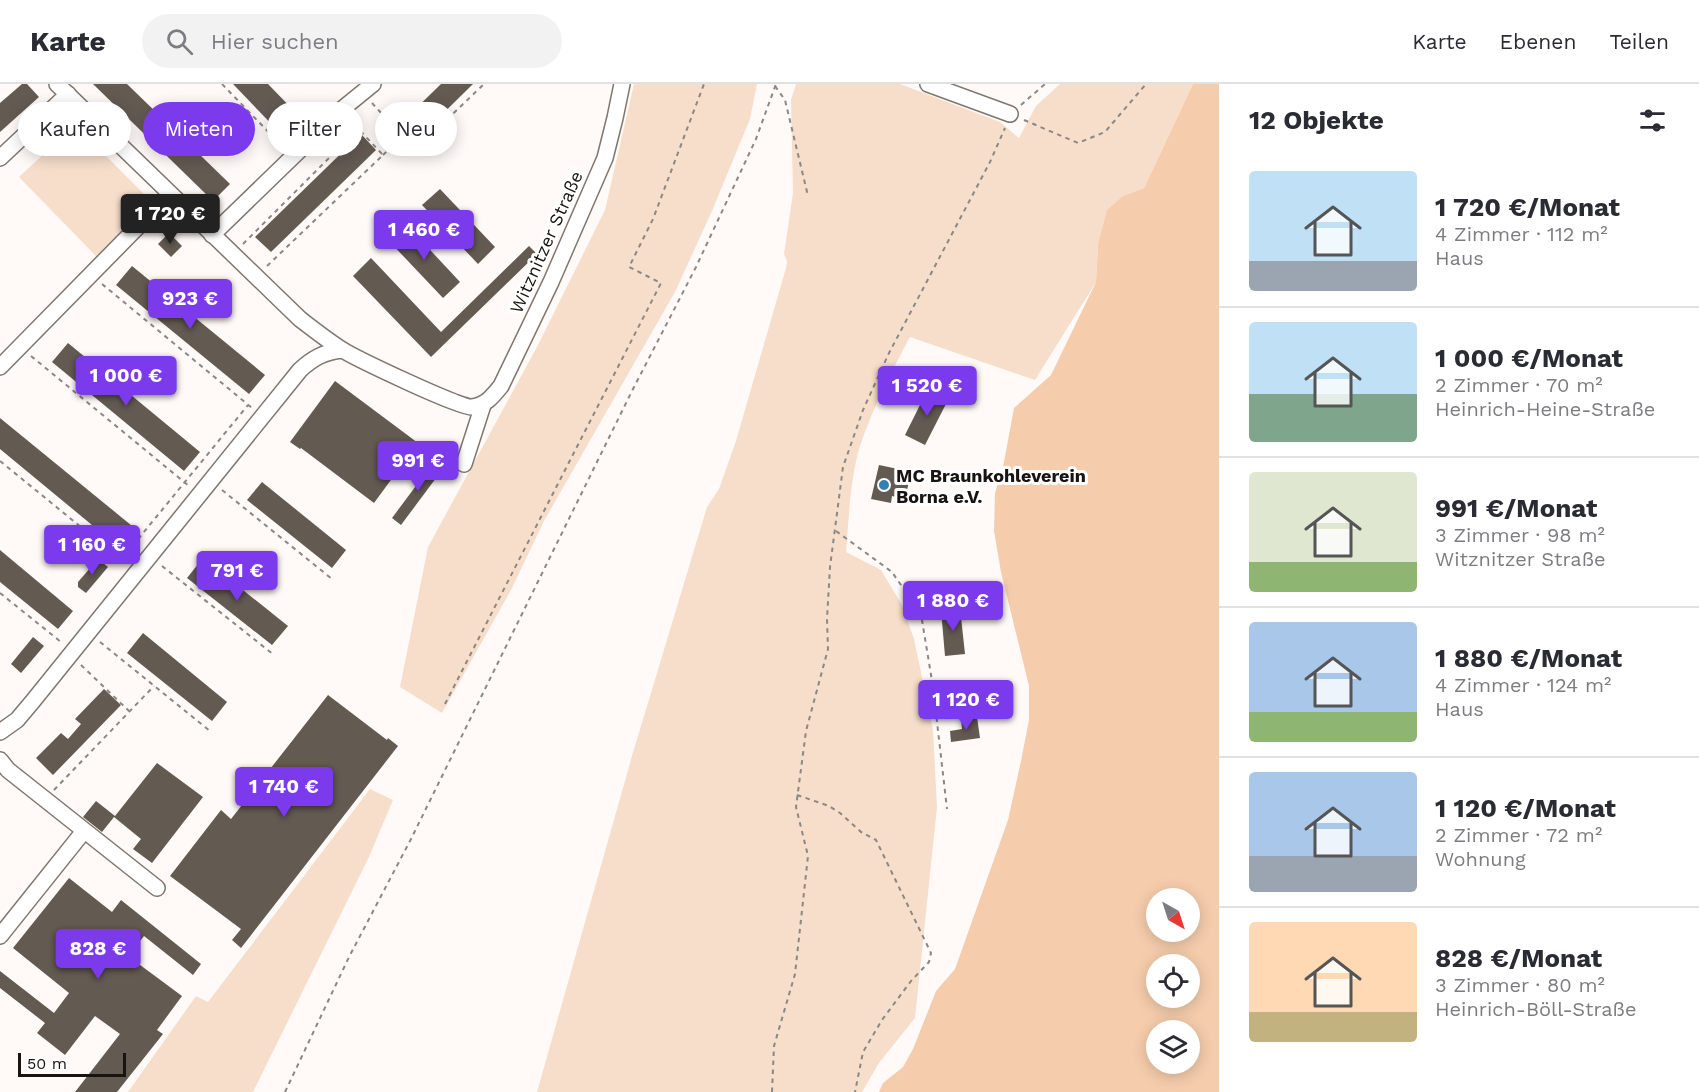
<!DOCTYPE html>
<html lang="de">
<head>
<meta charset="utf-8">
<style>
  :root { --surface:#fff; --page:#f2f2f3; --text:#2b2b33; --muted:#7c7c81; --line:#e1e1e2; --accent:#7c3aed }
  body { margin:0; font-family:"Work Sans",sans-serif; background:var(--page); color:var(--text); height:100vh; display:flex; flex-direction:column; font-size:22px; white-space:nowrap }
  * { box-sizing:border-box; margin:0 }
  p { font-size:20px; color:var(--muted) }
  .icon { flex:none; width:33px; height:33px; fill:none; stroke:currentColor; stroke-width:2; stroke-linecap:round; stroke-linejoin:round }
  .map { position:relative; flex:1; overflow:hidden }
  .details { display:flex; flex-direction:column; background:var(--surface); width:480px }
  .details>* { flex:none }
  .top-card { position:absolute; left:18px; top:18px; width:570px; height:54px; display:flex; gap:12px }
  .needle { width:39px; rotate:141deg }
  .tools { position:absolute; left:1146px; top:804px; display:grid; gap:12px }
  .tools a { display:grid; place-items:center; width:54px; height:54px; border-radius:50%; background:var(--surface); box-shadow:0 3px 15px #0003; font-size:30px }
  .scale { position:absolute; left:18px; bottom:15px; width:108px; box-sizing:border-box; padding-left:6px; border:3px solid #181411; border-top:0; font-size:16px; line-height:21px; white-space:nowrap; color:#181411; -webkit-text-stroke:4px #fff; paint-order:stroke }
  .price { position:absolute; translate:-50% -51px; padding:0 14px; border-radius:6px; background:var(--accent); color:#fff; font-size:20px; line-height:39px; filter:drop-shadow(0 2px 3px #0008) }
  .price::after { content:''; position:absolute; left:50%; top:36px; width:18px; height:14px; margin-left:-9px; background:inherit; clip-path:polygon(0 0,100% 0,50% 100%) }
  .price.selected { background:#222; color:#fff }
  ul { padding:0; list-style:none }
  li { display:flex; align-items:center; gap:18px; height:150px; padding:0 30px }
  li+li { border-top:2px solid var(--line) }
  li span { display:grid; place-items:center; flex:none; width:168px; height:120px; border-radius:6px; color:#555 }
  li>.icon { margin-inline-start:auto }
  span .icon { width:72px; height:72px; fill:#fffc; stroke-width:1 }
  li b { font-size:26px }
  h2 { display:flex; justify-content:space-between; align-items:center; height:72px; padding:0 30px; font-size:26px }
  .chip { padding:0 21px; border-radius:27px; background:var(--surface); box-shadow:0 3px 15px #0003; font-size:21px; line-height:54px }
  .chip.selected { background:var(--accent); color:#fff }
  header { display:flex; align-items:center; gap:36px; box-sizing:border-box; height:84px; padding:0 30px; background:var(--surface); border-bottom:2px solid var(--line) }
  header strong { font-size:28px }
  nav { display:flex; gap:33px; margin-inline-start:auto; font-size:21px }
  .search { width:420px; height:54px; background:var(--page); display:flex; align-items:center; gap:15px; box-sizing:border-box; padding:0 21px; border-radius:33px; color:var(--muted); font-size:22px }
  main { display:flex; flex:1; min-height:0 }
  .map>svg:first-child { display:block }
  .green { fill:#f6deca }
  .water { fill:#f5cdac; fill-rule:evenodd }
  .building { fill:#635a52 }
  .lines { fill:none; stroke-linecap:round; stroke-linejoin:round }
  .minor-casing { stroke:#7f766e; stroke-width:18 }
  .path { stroke:#8b8784; stroke-width:2; stroke-dasharray:4.5 4.5; stroke-linecap:butt }
  .minor { stroke:#fff; stroke-width:15 }
  .poi-dot { fill:#3480b3; stroke:#fff; stroke-width:2 }
  .labels { text-anchor:middle; dominant-baseline:central; stroke-width:6; stroke-linejoin:round; paint-order:stroke }
  .street-label { font-size:18px; fill:#181411; stroke:#fff }
  .poi-label { font-size:18px; font-weight:bold; fill:#181411; stroke:#fff; text-anchor:start }
</style>
</head>
<body>
<header>
<strong>Karte</strong>
<div class="search"><svg class="icon" aria-label="search" viewBox="0 0 24 24"><circle cx="10" cy="10" r="6"/><path d="M15 15l6 6"/></svg>Hier suchen</div>
<nav><a>Karte</a><a>Ebenen</a><a>Teilen</a></nav>
</header>
<main>
<div class="map">
<svg width="1219" height="1008" viewBox="0 0 1219 1008">
  <rect width="100%" height="100%" fill="#fffaf7"/>
  <g class="green">
    <polygon points="634,0 757,0 750,35 712,127 675,208 544,437 511,506 442,629 400,603 428,463 537,263 605,126"/>
    <path d="M796,0H900L1000,38L1019,54L1036,22L1060,0H1193L1144,104L1123,112L1098,161L1096,198L1035,296L910,253C891,288 873,324 860,362C850,395 849,433 846,468L881,486L902,521L914,555L933,646L937,723L915,934L879,979L862,1008H537L632,672L707,423L719,405L736,357L786,184L787,177L784,170L793,109L791,16Z"/>
    <polygon points="75,41 152,118 97,173 19,93"/>
    <polygon points="370,705 393,716 369,773 253,1008 128,1008 196,912 208,918"/>
  </g>
  <path class="water" d="M1193,0H1219V1008H879L883,999L903,983L913,965L936,907L955,885L1008,736L1021,677L1029,636V602L1001,488L994,447L995,409L1003,383L1014,324L1051,291L1096,198L1098,161L1107,126L1123,112L1144,104ZM1156,814H1190V848H1156ZM1156,880H1190V914H1156ZM1156,946H1190V980H1156Z"/>
  <g class="building">
    <polygon points="22,0 27,0 39,13 0,48 0,19"/>
    <polygon points="93,0 127,0 230,100 213,117"/>
    <polygon points="233,0 268,0 299,32 281,50"/>
    <polygon points="441,0 473,0 417,55 401,39"/>
    <polygon points="361,50 376,66 271,168 255,153"/>
    <polygon points="440,105 495,163 478,180 422,121"/>
    <polygon points="405,139 460,198 443,214 388,156"/>
    <polygon points="169,149 182,162 171,173 158,160"/>
    <polygon points="529,162 537,170 431,273 353,192 371,174 441,248"/>
    <polygon points="132,182 265,291 249,310 116,201"/>
    <polygon points="68,259 200,368 184,387 52,278"/>
    <polygon points="335,297 418,359 374,419 301,364 300,365 290,358"/>
    <polygon points="928,305 948,316 925,361 905,351"/>
    <polygon points="0,334 137,446 121,465 0,365"/>
    <polygon points="436,375 445,382 401,441 392,434"/>
    <polygon points="879,381 898,385 897,390 910,393 905,415 892,412 891,419 871,415"/>
    <polygon points="262,398 346,466 332,484 247,416"/>
    <polygon points="0,466 73,527 58,545 0,498"/>
    <polygon points="203,474 288,542 272,561 187,494"/>
    <polygon points="98,475 108,483 86,509 78,503 78,498"/>
    <polygon points="960,524 965,570 945,572 941,526"/>
    <polygon points="143,549 227,618 212,637 127,569"/>
    <polygon points="33,553 44,562 21,589 11,580"/>
    <polygon points="104,605 121,621 53,691 36,674 61,649 68,655 81,640 75,635"/>
    <polygon points="328,611 387,656 388,654 398,662 241,864 232,856 241,845 170,792 221,726 231,735"/>
    <polygon points="977,633 980,654 951,658 950,647 962,645 961,635"/>
    <polygon points="157,679 203,713 152,779 133,765 141,755 114,733 102,748 83,733 96,717 115,732"/>
    <polygon points="69,794 112,828 121,816 201,880 193,891 144,852 128,872 182,912 157,946 163,950 117,1008 75,1008 120,950 95,932 65,971 37,949 45,939 0,904 0,887 54,929 69,909 13,864"/>
  </g>
  <g class="lines">
    <defs>
      <g id="minor">
        <path d="M57,0L300,235C313,245 327,256 341,265C355,274 462,325 472,323C486,321 493,312 501,302L551,198L605,74L615,34L622,0"/>
        <polyline points="928,0 1010,30"/>
        <polyline points="0,74 68,10"/>
        <polyline points="212,151 341,26 373,0"/>
        <polyline points="0,283 170,110"/>
        <polyline points="464,380 483,321"/>
        <path d="M0,648L17,636L33,617L300,286C313,274 324,268 342,266"/>
        <polyline points="0,676 8,686 157,804"/>
        <polyline points="0,852 84,747"/>
      </g>
    </defs>
    <use href="#minor" class="minor-casing"/>
    <g class="path">
      <polyline points="222,0 282,62"/>
      <polyline points="775,2 785,16 808,112"/>
      <polyline points="372,19 415,66 484,0"/>
      <polyline points="1021,21 1045,0"/>
      <polyline points="1024,36 1078,59 1105,48 1146,0"/>
      <polyline points="383,71 402,53"/>
      <polyline points="243,160 358,45"/>
      <polyline points="267,182 383,71 351,37"/>
      <polyline points="102,200 252,324"/>
      <polyline points="31,272 189,402"/>
      <polyline points="0,377 125,479"/>
      <polyline points="222,406 332,495"/>
      <polyline points="836,447 892,488 921,530 933,603 947,725"/>
      <polyline points="121,476 248,321"/>
      <polyline points="162,482 274,571"/>
      <polyline points="0,509 61,558"/>
      <polyline points="100,558 210,647"/>
      <polyline points="81,581 129,627"/>
      <polyline points="445,620 661,199 629,183 653,135 704,0"/>
      <polyline points="54,706 154,602"/>
      <polyline points="797,711 829,722 840,729 861,748 876,756 931,869 929,878 911,897 882,936 863,968 855,1008"/>
      <polyline points="285,1008 349,873 411,755 632,307 696,183 756,55 776,0"/>
      <polyline points="772,1008 774,962 795,890 808,772 796,723 806,647 828,565 827,535 830,483 843,383 863,326 889,269 990,78 1005,44"/>
    </g>
    <use href="#minor" class="minor"/>
  </g>
  <circle class="poi-dot" cx="884" cy="401" r="6"/>
  <g class="labels">
    <g class="street-label">
      <text transform="translate(546 158) rotate(-66)">Witznitzer Straße</text>
    </g>
    <g class="poi-label">
      <text x="896" y="391">MC Braunkohleverein<tspan x="896" dy="21">Borna e.V.</tspan></text>
    </g>
  </g>
</svg>
<div class="tools">
<a><svg class="needle" viewBox="-14 -14 28 28"><path d="M0-13l5 13h-10z" fill="#e53935"/><path d="M0 13l5-13h-10z" fill="#7c7c81"/></svg></a>
<a><svg class="icon" aria-label="locate" viewBox="0 0 24 24"><circle cx="12" cy="12" r="6"/><path d="M12 2v4M12 18v4M2 12h4M18 12h4"/></svg></a>
<a><svg class="icon" aria-label="layers" viewBox="0 0 24 24"><path d="M12 4l9 5-9 5-9-5zM3 14l9 5 9-5"/></svg></a>
</div>
<div class="scale">50 m</div>
<b class="price selected" style="left:170px;top:161px">1 720 €</b>
<b class="price" style="left:424px;top:177px">1 460 €</b>
<b class="price" style="left:190px;top:246px">923 €</b>
<b class="price" style="left:126px;top:323px">1 000 €</b>
<b class="price" style="left:927px;top:333px">1 520 €</b>
<b class="price" style="left:418px;top:408px">991 €</b>
<b class="price" style="left:92px;top:492px">1 160 €</b>
<b class="price" style="left:237px;top:518px">791 €</b>
<b class="price" style="left:953px;top:548px">1 880 €</b>
<b class="price" style="left:966px;top:647px">1 120 €</b>
<b class="price" style="left:284px;top:734px">1 740 €</b>
<b class="price" style="left:98px;top:896px">828 €</b>
<div class="top-card">
<a class="chip">Kaufen</a>
<a class="chip selected">Mieten</a>
<a class="chip">Filter</a>
<a class="chip">Neu</a>
</div>
</div>
<section class="details">
<h2>12 Objekte<svg class="icon" aria-label="filters" viewBox="0 0 24 24"><path d="M4 7h16M4 17h16"/><circle cx="9" cy="7" r="2"/><circle cx="15" cy="17" r="2"/></svg></h2>
<ul>
<li><span style="background:linear-gradient(#bfe0f5 75%,#9aa5b1 0)"><svg class="icon" aria-label="home" viewBox="0 0 24 24"><path d="M3 11l9-7 9 7M6 9v11h12V9"/></svg></span><div><b>1 720 €/Monat</b><p>4 Zimmer · 112 m²</p><p>Haus</p></div></li>
<li><span style="background:linear-gradient(#bfe0f5 60%,#7fa58c 0)"><svg class="icon" aria-label="home" viewBox="0 0 24 24"><path d="M3 11l9-7 9 7M6 9v11h12V9"/></svg></span><div><b>1 000 €/Monat</b><p>2 Zimmer · 70 m²</p><p>Heinrich-Heine-Straße</p></div></li>
<li><span style="background:linear-gradient(#dfe7d0 75%,#8fb573 0)"><svg class="icon" aria-label="home" viewBox="0 0 24 24"><path d="M3 11l9-7 9 7M6 9v11h12V9"/></svg></span><div><b>991 €/Monat</b><p>3 Zimmer · 98 m²</p><p>Witznitzer Straße</p></div></li>
<li><span style="background:linear-gradient(#a9c7e8 75%,#8fb573 0)"><svg class="icon" aria-label="home" viewBox="0 0 24 24"><path d="M3 11l9-7 9 7M6 9v11h12V9"/></svg></span><div><b>1 880 €/Monat</b><p>4 Zimmer · 124 m²</p><p>Haus</p></div></li>
<li><span style="background:linear-gradient(#a9c7e8 70%,#9aa5b1 0)"><svg class="icon" aria-label="home" viewBox="0 0 24 24"><path d="M3 11l9-7 9 7M6 9v11h12V9"/></svg></span><div><b>1 120 €/Monat</b><p>2 Zimmer · 72 m²</p><p>Wohnung</p></div></li>
<li><span style="background:linear-gradient(#ffd9b3 75%,#c2b280 0)"><svg class="icon" aria-label="home" viewBox="0 0 24 24"><path d="M3 11l9-7 9 7M6 9v11h12V9"/></svg></span><div><b>828 €/Monat</b><p>3 Zimmer · 80 m²</p><p>Heinrich-Böll-Straße</p></div></li>
</ul>
</section>
</main>
</body>
</html>
